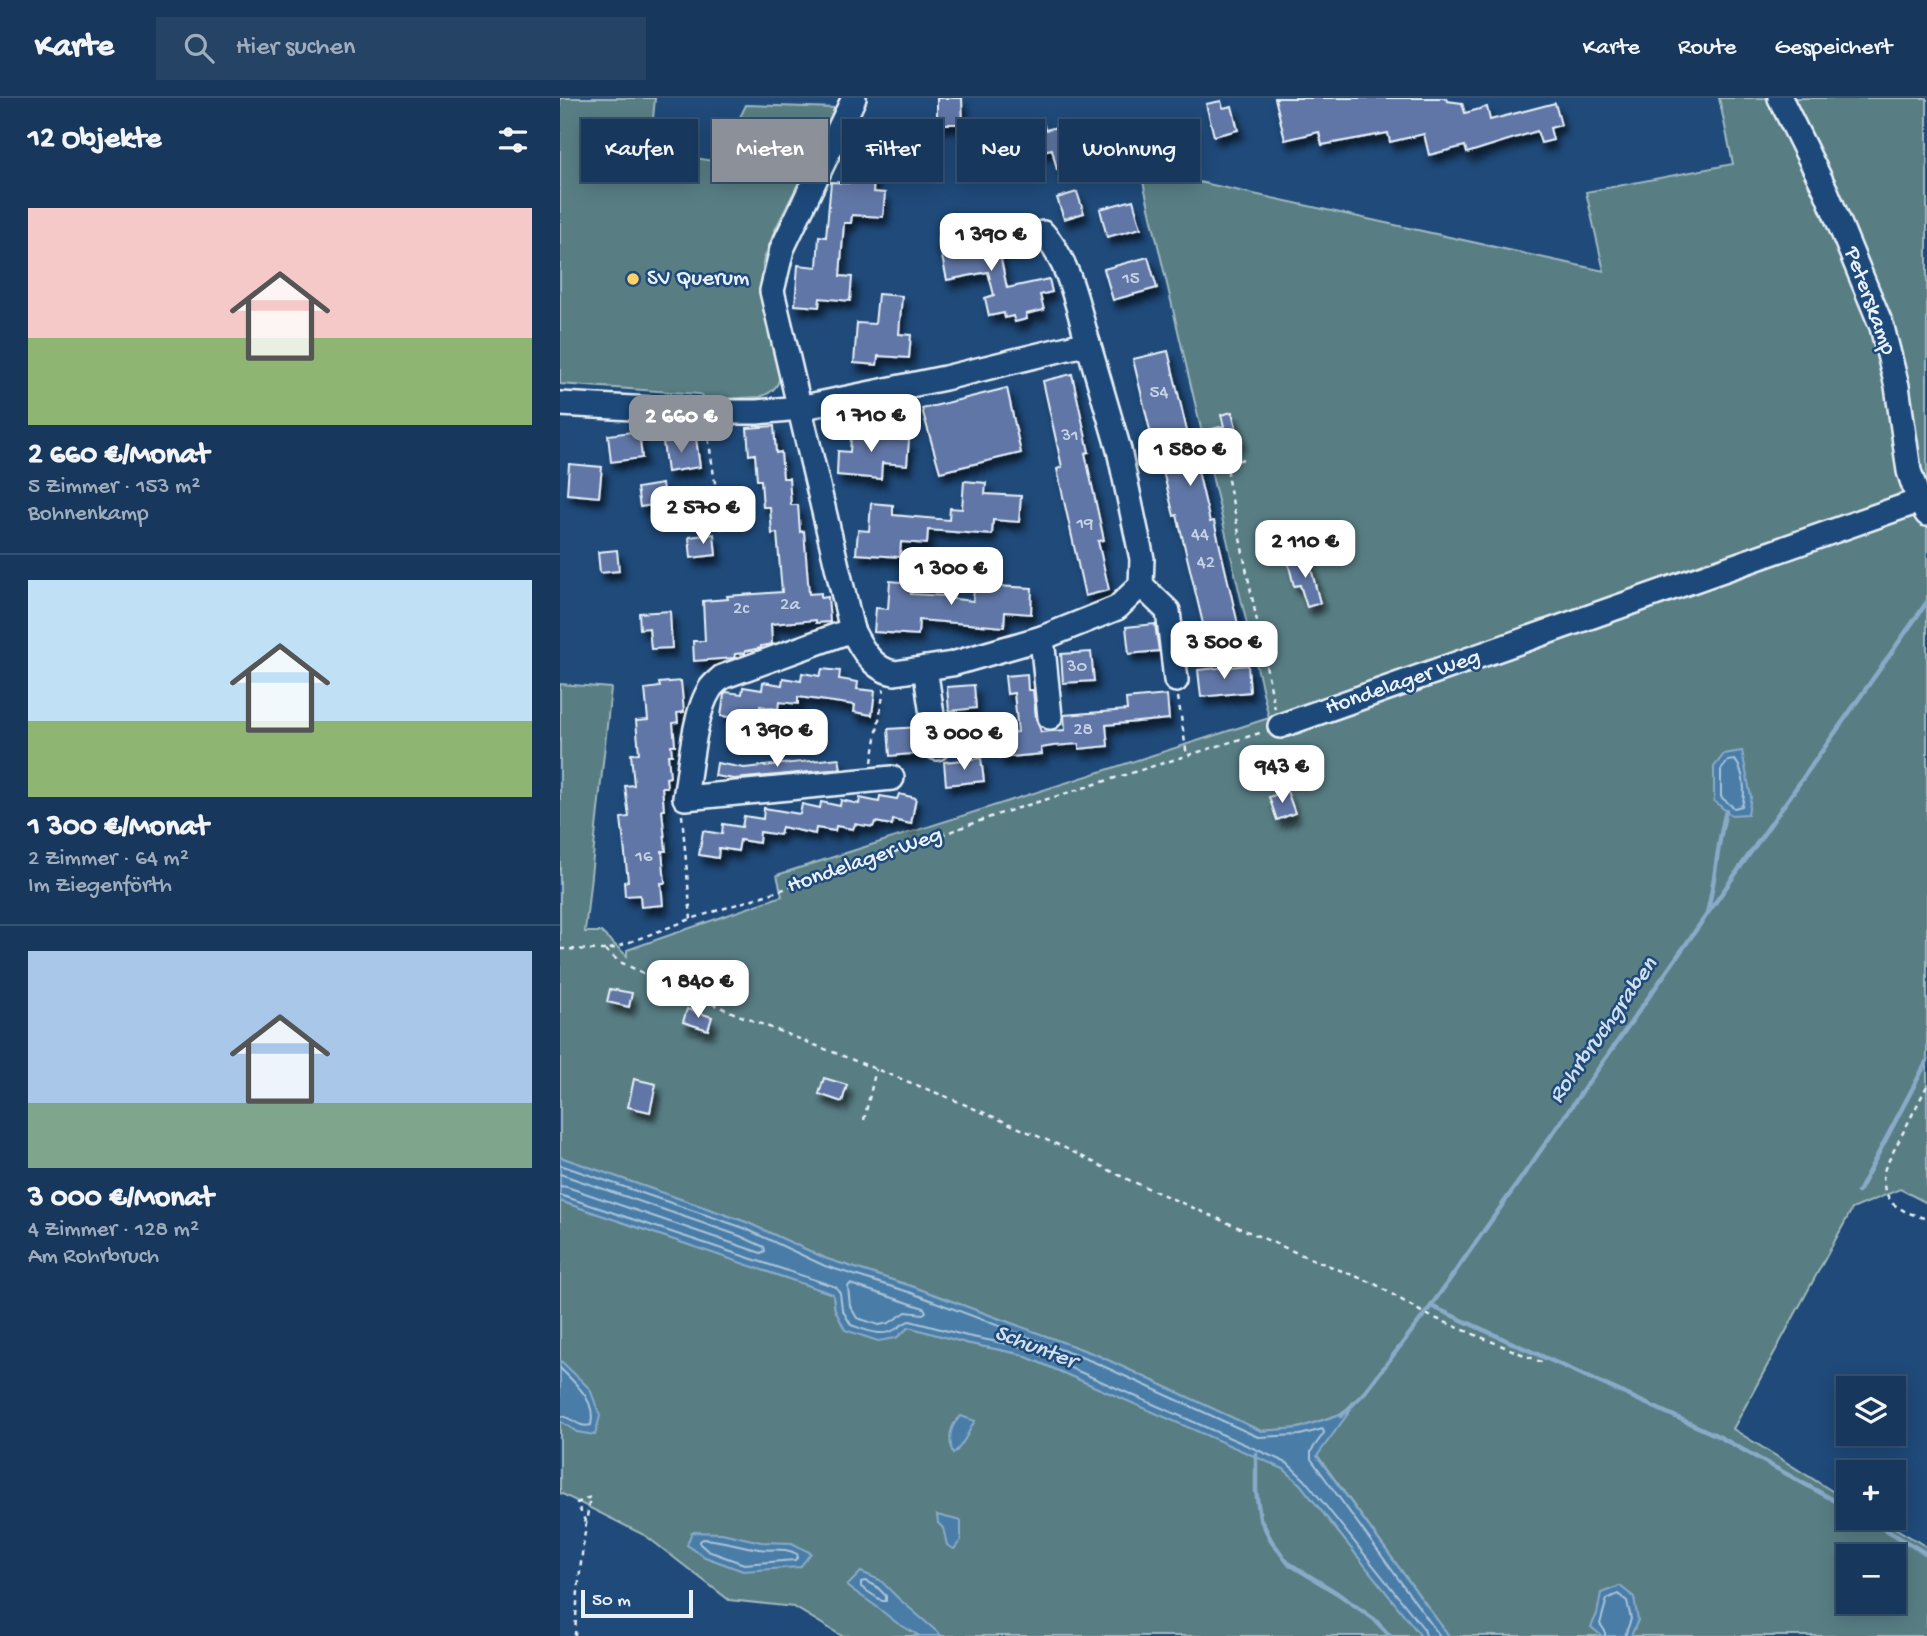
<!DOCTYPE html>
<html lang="de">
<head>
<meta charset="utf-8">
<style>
  :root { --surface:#17385c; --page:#244365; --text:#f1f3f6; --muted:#9eacbb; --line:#365272; --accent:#8c9099 }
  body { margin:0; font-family:"Gochi Hand",sans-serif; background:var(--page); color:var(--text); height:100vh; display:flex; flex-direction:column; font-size:26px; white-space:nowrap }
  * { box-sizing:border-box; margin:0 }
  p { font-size:23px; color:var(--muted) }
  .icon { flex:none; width:38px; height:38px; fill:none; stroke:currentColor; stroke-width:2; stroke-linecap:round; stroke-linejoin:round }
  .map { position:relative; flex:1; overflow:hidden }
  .drawer { display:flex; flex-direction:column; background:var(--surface); width:560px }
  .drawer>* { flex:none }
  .guide { position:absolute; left:21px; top:21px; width:665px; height:63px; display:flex; gap:14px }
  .controls { position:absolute; left:1276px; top:1278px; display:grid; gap:14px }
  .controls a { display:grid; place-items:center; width:70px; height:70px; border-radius:0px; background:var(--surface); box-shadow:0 4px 18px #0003,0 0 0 2px var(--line); font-size:35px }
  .scale { position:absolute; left:21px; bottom:18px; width:112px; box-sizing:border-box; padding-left:7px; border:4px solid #e8f1f8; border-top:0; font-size:19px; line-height:24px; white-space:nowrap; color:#e8f1f8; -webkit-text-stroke:5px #1f4a7a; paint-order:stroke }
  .price { position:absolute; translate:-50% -60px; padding:0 16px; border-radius:14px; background:#fff; color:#222; font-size:23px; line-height:46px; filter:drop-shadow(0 2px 4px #0008) }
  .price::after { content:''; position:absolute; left:50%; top:42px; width:21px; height:16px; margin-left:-10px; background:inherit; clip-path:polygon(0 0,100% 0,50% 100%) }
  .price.active { background:var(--accent); color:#fff }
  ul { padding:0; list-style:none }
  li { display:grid; align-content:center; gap:14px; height:371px; padding:0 28px }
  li+li { border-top:2px solid var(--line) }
  li span { display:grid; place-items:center; height:217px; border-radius:0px; color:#555 }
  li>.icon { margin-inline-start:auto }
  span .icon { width:126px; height:126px; fill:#fffc; stroke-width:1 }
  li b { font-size:30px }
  h2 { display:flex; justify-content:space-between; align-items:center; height:84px; padding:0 28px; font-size:30px }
  .tag { padding:0 24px; border-radius:0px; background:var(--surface); box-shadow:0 4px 18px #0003,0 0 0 2px var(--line); font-size:24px; line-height:63px }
  .tag.active { background:var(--accent); color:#fff }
  header { display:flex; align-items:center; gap:42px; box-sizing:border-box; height:98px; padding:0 35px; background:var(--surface); border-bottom:2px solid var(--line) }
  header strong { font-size:33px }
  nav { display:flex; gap:38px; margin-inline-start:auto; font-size:24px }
  .search { width:490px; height:63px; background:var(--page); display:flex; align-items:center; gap:18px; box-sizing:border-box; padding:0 24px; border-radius:0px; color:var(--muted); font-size:26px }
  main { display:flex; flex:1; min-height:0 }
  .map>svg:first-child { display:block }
  .green { fill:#587e84; stroke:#a0b8be; stroke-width:2; fill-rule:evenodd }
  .water { fill:#4a7da8; stroke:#89abc8; stroke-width:2 }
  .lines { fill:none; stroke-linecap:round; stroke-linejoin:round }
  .shore { stroke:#a9c3d8; stroke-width:2 }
  .stream { stroke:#89abc8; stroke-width:4.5 }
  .building { fill:#6076a6; stroke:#e8f1f8; stroke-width:2; filter:url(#shadow) }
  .minor-casing { stroke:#e8f1f8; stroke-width:28 }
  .path { stroke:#e8f1f8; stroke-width:2.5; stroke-dasharray:5 5; stroke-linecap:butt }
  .minor { stroke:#1f4a7a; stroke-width:23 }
  .poi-dot { fill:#ffd166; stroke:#1f4a7a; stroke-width:2.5 }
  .labels { text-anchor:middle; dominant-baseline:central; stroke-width:5; stroke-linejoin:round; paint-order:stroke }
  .number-label { font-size:19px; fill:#c6d2e4 }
  .poi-label { font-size:23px; fill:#e8f1f8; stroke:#1f4a7a; text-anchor:start }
  .street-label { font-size:23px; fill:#e8f1f8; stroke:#1f4a7a }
  .water-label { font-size:24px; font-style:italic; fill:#d0e0ec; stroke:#1f4a7a }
</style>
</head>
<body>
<header>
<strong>Karte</strong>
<div class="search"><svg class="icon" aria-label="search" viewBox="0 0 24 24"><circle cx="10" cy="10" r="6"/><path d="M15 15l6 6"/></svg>Hier suchen</div>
<nav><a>Karte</a><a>Route</a><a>Gespeichert</a></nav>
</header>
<main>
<section class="drawer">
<h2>12 Objekte<svg class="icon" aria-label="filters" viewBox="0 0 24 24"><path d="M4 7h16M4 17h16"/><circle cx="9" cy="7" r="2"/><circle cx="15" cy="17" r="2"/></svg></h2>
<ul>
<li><span style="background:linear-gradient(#f6c9c9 60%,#8fb573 0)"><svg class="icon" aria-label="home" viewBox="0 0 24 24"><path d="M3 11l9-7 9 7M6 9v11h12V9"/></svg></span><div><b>2 660 €/Monat</b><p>5 Zimmer · 153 m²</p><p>Bohnenkamp</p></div></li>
<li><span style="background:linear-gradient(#bfe0f5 65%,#8fb573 0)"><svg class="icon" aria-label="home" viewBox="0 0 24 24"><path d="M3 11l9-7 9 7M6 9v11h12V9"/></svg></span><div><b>1 300 €/Monat</b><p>2 Zimmer · 64 m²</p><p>Im Ziegenförth</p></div></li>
<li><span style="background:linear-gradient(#a9c7e8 70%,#7fa58c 0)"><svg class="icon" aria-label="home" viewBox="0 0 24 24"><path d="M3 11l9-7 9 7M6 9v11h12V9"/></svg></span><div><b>3 000 €/Monat</b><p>4 Zimmer · 128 m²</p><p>Am Rohrbruch</p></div></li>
</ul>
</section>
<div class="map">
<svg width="1367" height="1538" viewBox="0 0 1367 1538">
  <defs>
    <filter id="shadow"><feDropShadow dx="4.5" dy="8" stdDeviation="3.5" flood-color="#0009"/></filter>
  </defs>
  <rect width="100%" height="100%" fill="#1f4a7a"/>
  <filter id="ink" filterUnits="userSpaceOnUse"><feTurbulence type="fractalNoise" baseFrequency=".0143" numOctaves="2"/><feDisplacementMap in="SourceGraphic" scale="14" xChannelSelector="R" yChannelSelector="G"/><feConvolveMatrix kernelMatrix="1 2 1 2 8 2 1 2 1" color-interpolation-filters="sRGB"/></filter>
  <g filter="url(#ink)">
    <g class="green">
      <path d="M0,0H95L90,52L158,64L186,7L276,10L215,132L203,164L202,193L220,275C220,288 212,295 200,299L142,302V297L139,296L0,286Z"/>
      <path d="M1159,0H1367V1105L1340,1091L1292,1111L1173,1331L1288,1403V1419H1316L1367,1449V1538H889L757,1357L789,1313L739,1330L701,1333L537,1257L351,1188L267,1161L186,1124L0,1059V586L51,590L25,834H41L67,858V852L222,798L217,777L709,620L580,71L1044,173L1026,94L1173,66ZM1288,1458H1334V1503H1288Z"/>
      <polygon points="0,1103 273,1196 275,1212 336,1240 349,1229 406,1245 460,1256 724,1371 740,1386 861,1538 282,1538 234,1509 169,1502 86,1438 0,1395"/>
    </g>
    <g class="water">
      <polygon points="1182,653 1191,699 1188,716 1171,717 1154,703 1154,669 1164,656"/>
      <polygon points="0,1059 186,1124 267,1161 351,1188 537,1257 701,1333 739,1330 790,1313 757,1358 889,1538 861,1538 740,1386 724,1371 460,1256 406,1245 349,1229 336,1240 318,1243 285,1232 275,1212 273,1196 0,1103"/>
      <polygon points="0,1262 30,1291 40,1318 35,1337 17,1334 0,1323"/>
      <path d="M401,1318L415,1323C407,1335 405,1346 393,1356C388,1341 389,1328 401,1318Z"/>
      <polygon points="377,1417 401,1423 401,1442 394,1451 387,1447 383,1430 378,1425"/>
      <polygon points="132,1434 162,1435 201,1444 232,1445 251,1455 240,1469 183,1473 145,1459 127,1447"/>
      <polygon points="301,1474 320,1482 338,1500 382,1538 360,1538 337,1525 313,1506 287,1488"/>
      <polygon points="1060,1488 1074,1499 1078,1522 1071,1538 1042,1538 1031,1529 1037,1516 1041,1495"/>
    </g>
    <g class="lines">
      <g class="shore">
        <path d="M1175,662C1184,673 1186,694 1182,708L1174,710L1161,699V672L1168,663Z"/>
        <polyline points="0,1067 184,1130 265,1168 349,1194 534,1264 698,1339 740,1337 763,1331 764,1335 751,1353 751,1361 880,1538"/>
        <polyline points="0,1076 180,1138 204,1149 205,1153 201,1155 7,1089 0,1088"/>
        <path d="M0,1097L276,1189L280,1195L282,1211L291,1227C306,1232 321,1240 336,1231C341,1228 344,1224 350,1223L407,1238L463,1249L727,1365L745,1382L864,1531L866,1538"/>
        <polygon points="290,1186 364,1210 366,1214 363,1216 346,1214 329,1225 319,1227 297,1220 290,1208 288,1189"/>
        <path d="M0,1270C15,1285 37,1303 31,1327C18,1331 12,1318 0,1318"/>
        <path d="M143,1441C162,1442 180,1448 199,1451C212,1453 225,1449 237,1456L238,1459L235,1462L184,1466L148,1453L140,1446V1443Z"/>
        <polygon points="305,1483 316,1488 326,1498 326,1503 322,1503 301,1489 301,1484"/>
        <polyline points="1045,1538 1045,1533 1040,1526 1047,1501 1058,1496 1067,1503 1071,1521 1065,1538"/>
      </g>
      <g class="stream">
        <path d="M1147,815C1156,781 1157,746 1166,713"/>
        <polyline points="1298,1094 1367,963"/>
        <polyline points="871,1208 1158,1338 1288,1410"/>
        <polyline points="781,1318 805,1294 871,1208 1367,504"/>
        <polyline points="696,1356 696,1393 700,1420 711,1442 728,1465 777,1495 814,1521 830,1538"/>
        <polyline points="1304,1419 1367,1456"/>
      </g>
    </g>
    <g class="building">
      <polygon points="377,0 402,0 403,26 377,26"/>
      <polygon points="715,0 886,0 887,3 902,5 905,15 927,9 930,22 995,5 1001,27 990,30 993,42 981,45 977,33 907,55 905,48 869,57 864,36 830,44 828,35 762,47 759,34 725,42"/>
      <polygon points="661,3 663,10 672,8 678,32 654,38 646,6"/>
      <polygon points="510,26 519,66 497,72 492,51 451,60 446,36 484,27 485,32"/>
      <polygon points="292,55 316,57 313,94 325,95 323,119 292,117 291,125 284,125 280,178 292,179 290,203 260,200 259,209 235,207 238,167 257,169 259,138 266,139 271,84 289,85"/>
      <polygon points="517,94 524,115 504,121 497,100"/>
      <polygon points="573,102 581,130 547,139 540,111"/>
      <polygon points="434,128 447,190 489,181 492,194 480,197 484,212 466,216 467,221 455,224 453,218 445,220 444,215 429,218 425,200 434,197 428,174 387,182 378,140"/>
      <polygon points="588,159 597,190 553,202 544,171"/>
      <polygon points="318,196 342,198 339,236 351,237 349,260 318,258 317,267 294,265 297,225 315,226"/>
      <polygon points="608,253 628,337 664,328 661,317 672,314 680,344 634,356 650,424 654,423 681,539 657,544 653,528 644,530 617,417 614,418 600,361 597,362 573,261"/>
      <polygon points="512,276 529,354 525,355 544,442 538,443 549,492 525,498 497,371 502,369 483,283"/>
      <polygon points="447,290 461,355 380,374 362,311"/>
      <polygon points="292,326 314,328 313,339 349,342 347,367 322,365 321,381 277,377 278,353 290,354"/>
      <polygon points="214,328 216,355 221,354 223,380 229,380 231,407 238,407 240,434 244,433 249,496 261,495 261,500 268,499 270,524 256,525 256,522 211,526 212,546 201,548 201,550 185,553 185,555 175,556 174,560 134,563 133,543 145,543 143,503 168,501 167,498 222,494 217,435 212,436 210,409 203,409 201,382 197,382 195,356 189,357 187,330"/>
      <polygon points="79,333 82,360 51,364 48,337"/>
      <polygon points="136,340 140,369 107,374 103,344"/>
      <polygon points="9,366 42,369 39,399 7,396"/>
      <polygon points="404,383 426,385 425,396 461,398 459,424 433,422 432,437 368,432 367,446 341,444 340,459 296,456 298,432 309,433 311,405 333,407 333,417 389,422 390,410 402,411"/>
      <polygon points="102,386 105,405 80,409 77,390"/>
      <polygon points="154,436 156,457 131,460 129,439"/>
      <polygon points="57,452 59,473 40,475 38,454"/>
      <polygon points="748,459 760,505 747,509 740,487 734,488 728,464"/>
      <polygon points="415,475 437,477 436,488 472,490 471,516 445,514 444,529 359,522 358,537 314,534 316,510 328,511 330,483 352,485 351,496 387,498 387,500 413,503"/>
      <polygon points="110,513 112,550 91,551 89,530 80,531 79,515"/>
      <polygon points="595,526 599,553 569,556 566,529"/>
      <polygon points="531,554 534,583 503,585 501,556"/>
      <polygon points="688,567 690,594 641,599 638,572"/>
      <polygon points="262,571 280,573 279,581 298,584 297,591 315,593 312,617 294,614 295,607 238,599 238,606 219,604 218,611 200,608 199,616 180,613 179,620 161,618 164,596 166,594 182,596 183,589 202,592 203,584 222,587 223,580 241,583 242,575 260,578"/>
      <polygon points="467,576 468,592 473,592 476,620 481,634 505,632 504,617 567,612 566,601 607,597 609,621 546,627 548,648 519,651 519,646 493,648 481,650 482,656 440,660 438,637 458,634 454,595 447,596 445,578"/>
      <polygon points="121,583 124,614 117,615 118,624 113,625 115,647 111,647 112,657 108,657 110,679 106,680 107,689 102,689 104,712 102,712 106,753 102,753 105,785 101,785 103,807 81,809 80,797 65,798 64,784 68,783 61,720 69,719 65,688 74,687 71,656 79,655 76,623 88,622 85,591 100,589 99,585"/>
      <polygon points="414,587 416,610 389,613 387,589"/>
      <polygon points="360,629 362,655 330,658 328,631"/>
      <polygon points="279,660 281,671 174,681 155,678 157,665 184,670"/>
      <polygon points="421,660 424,683 386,687 384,664"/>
      <polygon points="727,693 735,715 717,722 709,699"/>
      <polygon points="339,696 356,700 351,726 333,722 332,727 315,724 313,729 295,726 293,731 276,728 275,733 256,730 255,736 222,729 220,737 200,734 199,745 180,742 178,753 159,750 158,760 139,757 143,733 162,736 163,726 182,729 184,718 203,721 204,710 240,716 242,706 260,710 261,704 280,708 281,702 299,706 300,700 319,704 320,698 337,701"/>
      <polygon points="50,891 72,895 69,909 47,904"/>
      <polygon points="127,911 152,919 148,932 123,924"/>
      <polygon points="264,980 287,987 282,1004 259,996"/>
      <polygon points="74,981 96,986 90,1014 68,1009"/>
    </g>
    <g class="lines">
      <defs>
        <g id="minor">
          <path d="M294,0L222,151L212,193L292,532C301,550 313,572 335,575L392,566L482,540L557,510L581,487L582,461L559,352L528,245"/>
          <polyline points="1220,0 1266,93 1322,229 1337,288 1349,373 1359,403 1367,416"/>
          <path d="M0,306L145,314H197L239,310L385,280L528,245C517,207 510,165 483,135L464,138"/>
          <polyline points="581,487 608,513 616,582"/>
          <path d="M292,532L162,579C158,583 153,586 150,591C134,615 130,671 125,700L332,680"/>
          <polyline points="482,540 490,619"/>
          <polyline points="365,570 377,650"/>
          <polyline points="720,628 1359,403"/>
        </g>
      </defs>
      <use href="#minor" class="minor-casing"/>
      <g class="path">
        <polyline points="147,331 162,432"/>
        <polyline points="683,361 671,365 668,371 668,382 715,611"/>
        <polyline points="618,599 627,658"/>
        <polyline points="312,664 324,591"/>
        <polyline points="122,717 131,821"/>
        <polyline points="0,851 45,852 54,850 131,821 302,766 436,717 703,634"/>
        <polyline points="45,852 60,864 100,883 176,916 392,1001 503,1049 569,1082 742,1157 815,1186 865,1216 986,1266"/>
        <polyline points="1367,988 1332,1056 1325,1070 1323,1079 1325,1094 1333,1106 1346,1114 1367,1121"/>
        <polyline points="304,1022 316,971"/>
        <path d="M15,1538C17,1491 23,1445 30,1399L17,1405L26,1425"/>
      </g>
      <use href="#minor" class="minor"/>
    </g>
  </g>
  <circle class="poi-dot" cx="73" cy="181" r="7"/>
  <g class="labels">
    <g class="number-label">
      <text x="571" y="181">15</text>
      <text x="599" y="295">54</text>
      <text x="510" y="338">31</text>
      <text x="525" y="426">19</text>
      <text x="640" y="437">44</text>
      <text x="646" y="465">42</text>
      <text x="230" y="507">2a</text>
      <text x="181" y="511">2c</text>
      <text x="517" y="569">30</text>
      <text x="523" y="632">28</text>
      <text x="84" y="759">16</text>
    </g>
    <g class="poi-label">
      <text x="87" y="181">SV Querum</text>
    </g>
    <g class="street-label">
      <text transform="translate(1309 203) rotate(70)">Peterskamp</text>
      <text transform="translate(843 585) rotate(-19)">Hondelager Weg</text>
      <text transform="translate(305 763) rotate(-19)">Hondelager Weg</text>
    </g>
    <g class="water-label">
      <text transform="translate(1044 933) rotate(-55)">Rohrbruchgraben</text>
      <text transform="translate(475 1250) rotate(21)">Schunter</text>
    </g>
  </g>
</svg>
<div class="controls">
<a><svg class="icon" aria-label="layers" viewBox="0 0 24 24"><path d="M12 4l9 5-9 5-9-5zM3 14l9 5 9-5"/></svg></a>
<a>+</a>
<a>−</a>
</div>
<div class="scale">50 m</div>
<b class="price" style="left:431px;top:175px">1 390 €</b>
<b class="price" style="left:311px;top:356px">1 710 €</b>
<b class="price active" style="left:121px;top:357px">2 660 €</b>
<b class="price" style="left:630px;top:390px">1 580 €</b>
<b class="price" style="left:143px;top:448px">2 570 €</b>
<b class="price" style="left:745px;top:482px">2 110 €</b>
<b class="price" style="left:391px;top:509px">1 300 €</b>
<b class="price" style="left:664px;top:583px">3 500 €</b>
<b class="price" style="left:217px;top:671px">1 390 €</b>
<b class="price" style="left:404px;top:674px">3 000 €</b>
<b class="price" style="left:722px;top:707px">943 €</b>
<b class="price" style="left:138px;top:922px">1 840 €</b>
<div class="guide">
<a class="tag">Kaufen</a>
<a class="tag active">Mieten</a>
<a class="tag">Filter</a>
<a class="tag">Neu</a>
<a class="tag">Wohnung</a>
</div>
</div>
</main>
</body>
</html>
